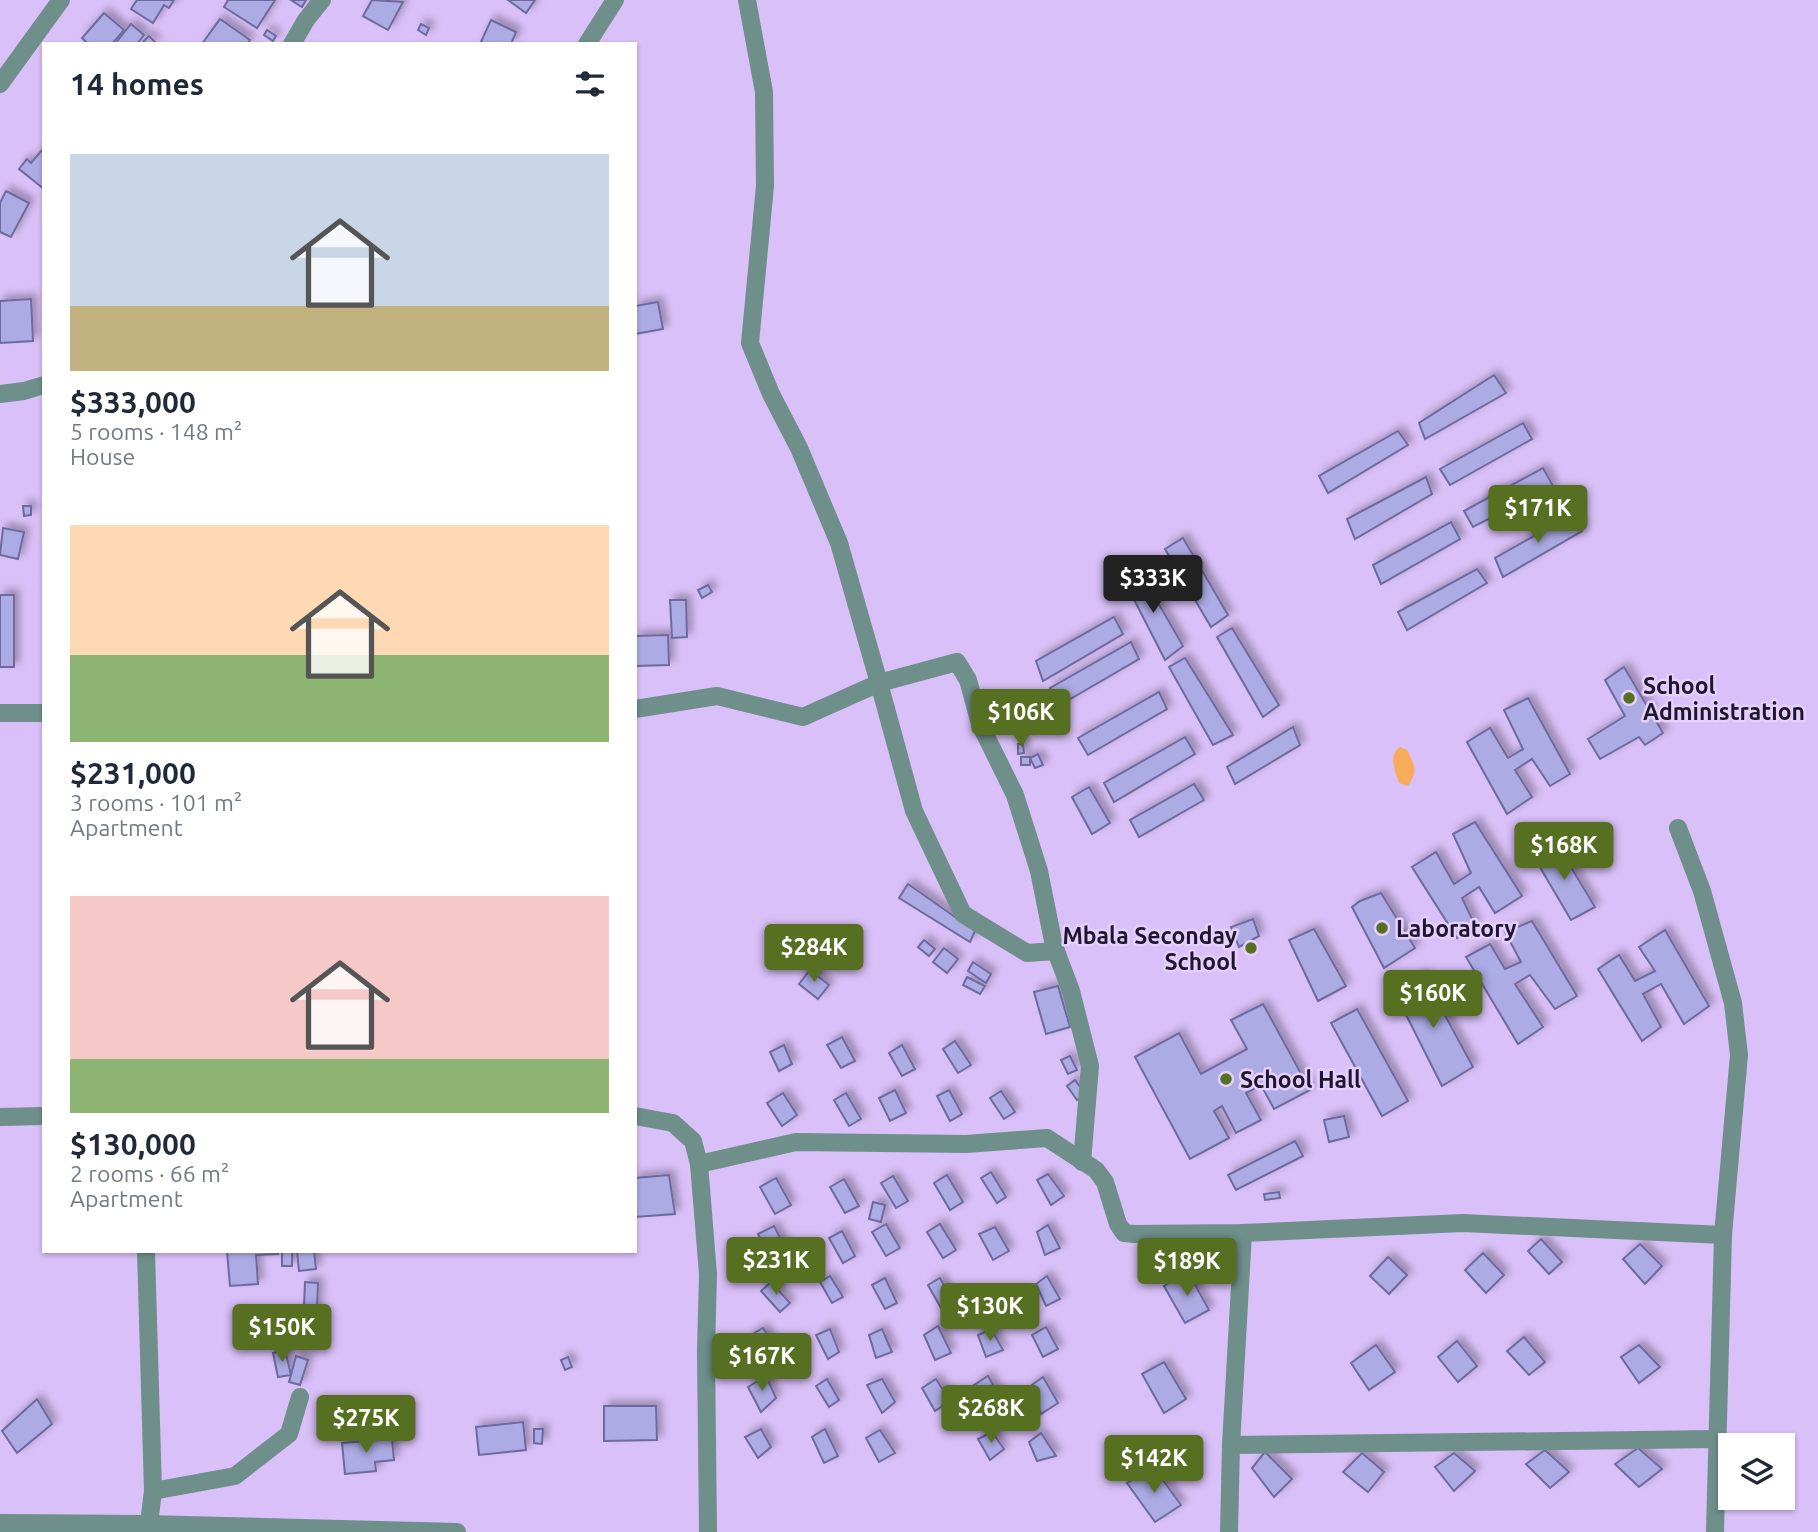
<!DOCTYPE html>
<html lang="en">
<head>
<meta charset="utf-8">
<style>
  :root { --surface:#fff; --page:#f2f2f3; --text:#1f2937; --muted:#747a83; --accent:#566f21 }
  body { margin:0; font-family:Ubuntu,sans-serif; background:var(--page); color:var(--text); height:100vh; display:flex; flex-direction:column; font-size:26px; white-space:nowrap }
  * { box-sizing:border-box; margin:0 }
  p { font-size:23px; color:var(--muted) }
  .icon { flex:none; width:38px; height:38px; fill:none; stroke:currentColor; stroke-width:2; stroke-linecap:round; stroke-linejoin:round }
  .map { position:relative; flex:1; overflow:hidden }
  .drawer { position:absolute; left:42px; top:42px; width:595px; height:1211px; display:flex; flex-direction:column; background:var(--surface); border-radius:0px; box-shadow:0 2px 5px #0004 }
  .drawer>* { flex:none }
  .fabs { position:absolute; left:1718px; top:1433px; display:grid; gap:14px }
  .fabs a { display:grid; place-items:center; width:77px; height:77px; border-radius:0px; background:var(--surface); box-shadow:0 2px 5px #0004; font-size:35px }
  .price { position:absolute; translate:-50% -60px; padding:0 16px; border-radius:7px; background:var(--accent); color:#fff; font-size:23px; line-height:46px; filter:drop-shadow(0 2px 4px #0008) }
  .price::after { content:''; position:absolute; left:50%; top:42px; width:21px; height:16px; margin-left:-10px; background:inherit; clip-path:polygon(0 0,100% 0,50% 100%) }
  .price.selected { background:#222; color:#fff }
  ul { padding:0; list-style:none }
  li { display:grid; align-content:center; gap:14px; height:371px; padding:0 28px }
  li span { display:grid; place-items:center; height:217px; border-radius:0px; color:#555 }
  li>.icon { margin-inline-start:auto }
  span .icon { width:126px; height:126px; fill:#fffc; stroke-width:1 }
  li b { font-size:30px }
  h2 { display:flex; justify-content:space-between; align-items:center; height:84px; padding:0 28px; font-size:30px }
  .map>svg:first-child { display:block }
  .green { fill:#f8ab59 }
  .building { fill:#adabe4; stroke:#6d6a9f; stroke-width:2; filter:url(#shadow) }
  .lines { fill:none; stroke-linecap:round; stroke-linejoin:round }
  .minor { stroke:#6e8f8a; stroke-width:18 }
  .poi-dot { fill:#566f21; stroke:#e4cffd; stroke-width:2.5 }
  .labels { text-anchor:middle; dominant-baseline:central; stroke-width:5; stroke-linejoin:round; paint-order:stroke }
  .poi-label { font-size:23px; font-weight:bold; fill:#20162b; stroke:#e4cffd; text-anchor:start }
</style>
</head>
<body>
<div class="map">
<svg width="1818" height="1532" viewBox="0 0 1818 1532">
  <defs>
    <filter id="shadow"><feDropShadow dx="5" dy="-5" stdDeviation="3.5" flood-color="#0004"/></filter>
  </defs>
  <rect width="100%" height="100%" fill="#d9c0f8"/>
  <path class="green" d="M1400,747L1407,750C1415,765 1418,771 1408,786L1399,783C1395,771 1388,755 1400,747Z"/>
  <g class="building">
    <polygon points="137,0 174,0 169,8 164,5 153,23 131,9"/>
    <polygon points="228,0 275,0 257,28 224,7"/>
    <polygon points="291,0 306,0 302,7"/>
    <polygon points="372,0 403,2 388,30 363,16"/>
    <polygon points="508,0 535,0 526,13"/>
    <polygon points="104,13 124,30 112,44 88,44 82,38"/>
    <polygon points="220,19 250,40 247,44 202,44"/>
    <polygon points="491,20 516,32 511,44 480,44"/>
    <polygon points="131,24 144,35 137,44 115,44"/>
    <polygon points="421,24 429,28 426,35 418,30"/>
    <polygon points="267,30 276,36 273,41 264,35"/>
    <polygon points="149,36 156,43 141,44"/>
    <polygon points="43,149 44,149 44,189 19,169 27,159 31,163"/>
    <polygon points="6,191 29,203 11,237 0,232 0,203"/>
    <polygon points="31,299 33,341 0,343 0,301"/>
    <polygon points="658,302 663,329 635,334 635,306"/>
    <polygon points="1494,375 1506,393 1425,439 1419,423"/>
    <polygon points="1523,423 1532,439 1450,485 1440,469"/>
    <polygon points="1398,431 1408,445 1328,493 1319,476"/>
    <polygon points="1543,468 1553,486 1473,527 1464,511"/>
    <polygon points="1426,477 1432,494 1355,539 1347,519"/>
    <polygon points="23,506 31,506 31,515 24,516"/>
    <polygon points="1573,514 1582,531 1503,577 1495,558"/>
    <polygon points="1451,522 1460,539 1381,584 1373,565"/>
    <polygon points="3,528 24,532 18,559 0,555"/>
    <polygon points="1183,538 1228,615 1211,627 1165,549"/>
    <polygon points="1138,568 1183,646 1165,660 1123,578"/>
    <polygon points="1477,569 1487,583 1407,630 1398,612"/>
    <polygon points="708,585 712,592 702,598 698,590"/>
    <rect x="0" y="595" width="14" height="72"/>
    <polygon points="670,600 686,600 687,637 672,638"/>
    <polygon points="1114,617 1123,634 1043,681 1036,661"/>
    <polygon points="1232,628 1279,705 1263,717 1217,637"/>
    <polygon points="668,635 669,665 635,666 635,636"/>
    <polygon points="1131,642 1139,659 1060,705 1050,688"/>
    <polygon points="1185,658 1233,735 1213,745 1169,667"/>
    <polygon points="1624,667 1663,733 1645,745 1639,737 1600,759 1588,739 1625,716 1605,680"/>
    <polygon points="1159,692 1167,709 1088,755 1078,738"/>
    <polygon points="1528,698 1570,774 1550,786 1532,759 1515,770 1532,797 1507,814 1467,742 1490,728 1508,758 1523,749 1504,710"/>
    <polygon points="1293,727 1300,745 1235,784 1227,767"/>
    <polygon points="1185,737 1195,754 1114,802 1104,783"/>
    <polygon points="1018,744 1023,744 1024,753 1018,754"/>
    <polygon points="1038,754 1043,765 1035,768 1030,758"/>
    <rect x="1021" y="757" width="9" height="8"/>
    <polygon points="1194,784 1204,800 1139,837 1130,820"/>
    <polygon points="1089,787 1110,823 1092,834 1072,797"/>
    <polygon points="1475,822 1522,896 1495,913 1479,887 1462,898 1475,925 1457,938 1412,867 1436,852 1454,884 1471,873 1453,834"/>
    <polygon points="1557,844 1595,907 1571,920 1534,857"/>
    <polygon points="908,884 975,931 970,942 899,898"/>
    <polygon points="1381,893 1415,948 1384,968 1352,907 1360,901"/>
    <polygon points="1253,919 1259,936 1239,947 1231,927"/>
    <polygon points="1532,921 1577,996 1555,1009 1530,975 1515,984 1543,1027 1518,1044 1466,957 1490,944 1505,969 1521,962 1505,932"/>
    <polygon points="1314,929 1346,986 1318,1001 1289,940"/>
    <polygon points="1665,930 1709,1006 1684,1024 1661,984 1643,994 1661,1027 1642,1041 1598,969 1619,955 1635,981 1655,971 1639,947"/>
    <polygon points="924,940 935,949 929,956 918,947"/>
    <polygon points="944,948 958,959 947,973 933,962"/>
    <polygon points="973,962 991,974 986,983 968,971"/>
    <polygon points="810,970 829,985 818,999 799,984"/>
    <polygon points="1423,975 1473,1067 1442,1086 1394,991"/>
    <polygon points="967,977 985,986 980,994 963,985"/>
    <polygon points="1058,986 1070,1027 1046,1034 1034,992"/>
    <polygon points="1263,1004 1310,1090 1274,1109 1261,1085 1246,1093 1261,1120 1236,1133 1222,1106 1214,1111 1229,1138 1190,1159 1135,1057 1179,1033 1201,1074 1247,1049 1231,1020"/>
    <polygon points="1357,1009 1408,1101 1382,1116 1331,1023"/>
    <polygon points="842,1037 855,1061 841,1068 827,1045"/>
    <polygon points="955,1041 971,1065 958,1073 943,1049"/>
    <polygon points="784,1045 792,1064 779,1071 770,1052"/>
    <polygon points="902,1045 915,1069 902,1076 889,1053"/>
    <polygon points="1070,1056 1077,1070 1068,1074 1061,1060"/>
    <polygon points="1075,1080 1085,1094 1077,1100 1067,1086"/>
    <polygon points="895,1090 906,1113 890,1121 879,1098"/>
    <polygon points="949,1090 962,1114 950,1121 937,1096"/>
    <polygon points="1001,1091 1015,1112 1004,1119 990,1098"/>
    <polygon points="783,1093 797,1115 782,1126 767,1103"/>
    <polygon points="846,1093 861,1119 849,1126 834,1100"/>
    <polygon points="1344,1116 1349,1137 1329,1142 1324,1120"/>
    <polygon points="1295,1141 1303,1156 1236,1190 1228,1175"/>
    <polygon points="991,1172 1006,1197 997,1203 981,1178"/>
    <polygon points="1048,1174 1064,1196 1051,1205 1037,1180"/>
    <polygon points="669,1175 675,1214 635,1217 635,1178"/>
    <polygon points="947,1175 963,1202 950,1210 934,1183"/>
    <polygon points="893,1176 908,1201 896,1208 881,1183"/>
    <polygon points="776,1178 791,1205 775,1214 760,1187"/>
    <polygon points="844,1179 859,1206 845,1213 830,1187"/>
    <polygon points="1279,1192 1280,1198 1265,1200 1264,1194"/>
    <polygon points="873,1202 885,1205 881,1222 869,1219"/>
    <polygon points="886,1224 900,1248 886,1256 872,1232"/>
    <polygon points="940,1224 956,1250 943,1258 927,1232"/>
    <polygon points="1048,1225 1060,1248 1045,1255 1037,1232"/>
    <polygon points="774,1226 789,1255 773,1263 758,1234"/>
    <polygon points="995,1227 1009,1251 993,1260 979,1234"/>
    <polygon points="842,1231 855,1256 843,1263 829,1238"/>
    <polygon points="1541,1239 1562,1262 1549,1274 1528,1251"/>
    <polygon points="1640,1244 1662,1266 1645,1284 1623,1259"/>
    <polygon points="227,1251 278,1251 278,1254 256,1255 258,1284 230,1286"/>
    <rect x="282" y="1251" width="10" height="15"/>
    <polygon points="297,1251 314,1251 316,1269 299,1271"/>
    <polygon points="1483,1253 1504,1275 1486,1293 1465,1270"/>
    <polygon points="1388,1257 1407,1275 1389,1294 1370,1276"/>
    <polygon points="1188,1272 1209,1310 1185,1323 1164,1286"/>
    <polygon points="830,1276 843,1297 832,1303 820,1282"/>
    <polygon points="1047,1276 1060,1299 1046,1306 1036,1284"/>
    <polygon points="885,1278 897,1303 885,1309 872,1285"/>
    <polygon points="940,1278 952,1301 941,1308 928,1285"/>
    <polygon points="305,1282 318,1283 316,1330 303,1329"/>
    <polygon points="771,1282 790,1303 780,1312 761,1291"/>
    <polygon points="938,1326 951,1353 935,1360 924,1335"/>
    <polygon points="1046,1327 1058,1349 1043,1357 1032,1335"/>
    <polygon points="763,1328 778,1351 763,1360 749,1336"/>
    <polygon points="830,1329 839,1352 828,1359 816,1335"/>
    <polygon points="882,1329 892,1352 876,1358 869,1335"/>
    <polygon points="991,1329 1003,1350 986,1357 978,1335"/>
    <polygon points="1524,1337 1545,1362 1529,1375 1507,1351"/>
    <polygon points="1457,1341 1477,1366 1458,1382 1438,1357"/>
    <polygon points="1376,1345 1395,1372 1369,1390 1351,1363"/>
    <polygon points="1639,1345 1660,1367 1639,1383 1621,1357"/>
    <polygon points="285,1350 291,1375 278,1377 273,1353"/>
    <polygon points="296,1356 308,1360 300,1385 289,1382"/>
    <polygon points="568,1357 572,1367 565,1370 561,1360"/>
    <polygon points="1164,1362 1186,1399 1164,1413 1142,1374"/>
    <polygon points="766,1376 776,1398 761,1412 748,1387"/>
    <polygon points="988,1376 1003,1402 990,1411 974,1385"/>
    <polygon points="1043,1377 1058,1403 1041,1414 1029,1387"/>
    <polygon points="827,1379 839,1400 829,1407 816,1386"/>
    <polygon points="882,1379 895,1402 882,1413 867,1385"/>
    <polygon points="936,1379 950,1401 935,1411 922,1388"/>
    <polygon points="37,1399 52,1424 17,1453 2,1431"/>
    <polygon points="604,1406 656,1406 657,1440 604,1441"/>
    <polygon points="523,1422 526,1450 479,1455 476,1427"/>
    <polygon points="534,1429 543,1429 542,1444 534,1443"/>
    <polygon points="761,1429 771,1447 758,1458 745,1437"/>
    <polygon points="825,1429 838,1456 824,1463 812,1437"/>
    <polygon points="880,1430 895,1453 879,1462 866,1438"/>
    <polygon points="992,1432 1004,1449 990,1460 978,1439"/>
    <polygon points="1041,1433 1056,1456 1037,1461 1029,1442"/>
    <polygon points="392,1439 394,1460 375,1462 376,1471 345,1474 342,1443"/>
    <polygon points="1638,1448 1662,1469 1639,1487 1615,1464"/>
    <polygon points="1545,1450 1569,1472 1550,1488 1526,1464"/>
    <polygon points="1265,1452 1292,1479 1274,1497 1252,1468"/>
    <polygon points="1362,1453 1384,1472 1368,1492 1343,1472"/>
    <polygon points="1454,1453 1475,1471 1454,1491 1435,1467"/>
    <polygon points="1154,1468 1181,1505 1155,1522 1127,1483"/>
  </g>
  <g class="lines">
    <g class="minor">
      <polyline points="747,0 764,92 765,186 750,343 771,394 799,448 839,543 879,683 957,662 968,680 980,724 1015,795 1039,871 1054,946 1071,991 1090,1066 1082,1162"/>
      <polyline points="292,44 306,20 322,0"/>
      <polyline points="587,44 615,0"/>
      <polyline points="0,84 61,0"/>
      <polyline points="0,394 24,391 44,385"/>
      <polyline points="635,709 717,696 803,717 879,683 914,811 963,914 1027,953 1056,951"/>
      <polyline points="0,713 44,713"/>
      <polyline points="1678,828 1702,891 1720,956 1733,1003 1739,1055 1723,1235 1715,1532"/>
      <polyline points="635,1116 673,1123 693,1141 699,1164 708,1274 706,1351 708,1532"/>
      <polyline points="0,1117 44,1116"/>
      <polyline points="699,1164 796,1142 966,1144 1047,1138 1096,1170 1105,1182 1118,1224 1124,1233 1134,1234 1243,1233 1463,1223 1723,1235"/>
      <polyline points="146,1251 153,1491 148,1532"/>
      <polyline points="1231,1445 1717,1439"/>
      <polyline points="153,1491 235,1476 289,1434 300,1397"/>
      <polyline points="0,1523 147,1524 457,1532"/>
      <polyline points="1229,1532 1231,1445 1243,1233"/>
    </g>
  </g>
  <g class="poi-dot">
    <circle cx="1629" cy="698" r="7"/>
    <circle cx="1382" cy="928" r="7"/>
    <circle cx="1251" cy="948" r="7"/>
    <circle cx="1226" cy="1079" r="7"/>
  </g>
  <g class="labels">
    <g class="poi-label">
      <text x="1643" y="685">School<tspan x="1643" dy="26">Administration</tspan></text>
      <text x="1396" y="928">Laboratory</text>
      <text x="1237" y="935" text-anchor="end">Mbala Seconday<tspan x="1237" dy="26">School</tspan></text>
      <text x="1240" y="1079">School Hall</text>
    </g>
  </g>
</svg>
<div class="fabs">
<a><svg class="icon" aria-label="layers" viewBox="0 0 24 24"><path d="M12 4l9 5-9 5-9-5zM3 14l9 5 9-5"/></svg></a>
</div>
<b class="price" style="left:1538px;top:545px">$171K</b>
<b class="price selected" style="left:1153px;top:615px">$333K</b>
<b class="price" style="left:1021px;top:749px">$106K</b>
<b class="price" style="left:1564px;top:882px">$168K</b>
<b class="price" style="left:814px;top:984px">$284K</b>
<b class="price" style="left:1433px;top:1030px">$160K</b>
<b class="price" style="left:776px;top:1297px">$231K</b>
<b class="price" style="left:1187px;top:1298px">$189K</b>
<b class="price" style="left:990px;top:1343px">$130K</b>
<b class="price" style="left:282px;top:1364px">$150K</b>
<b class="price" style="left:762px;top:1393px">$167K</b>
<b class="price" style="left:991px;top:1445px">$268K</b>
<b class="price" style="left:366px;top:1455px">$275K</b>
<b class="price" style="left:1154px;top:1495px">$142K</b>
<section class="drawer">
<h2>14 homes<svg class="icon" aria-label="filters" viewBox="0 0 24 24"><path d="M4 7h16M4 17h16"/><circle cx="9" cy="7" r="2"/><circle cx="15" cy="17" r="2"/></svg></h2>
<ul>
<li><span style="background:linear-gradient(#c9d6e8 70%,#c2b280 0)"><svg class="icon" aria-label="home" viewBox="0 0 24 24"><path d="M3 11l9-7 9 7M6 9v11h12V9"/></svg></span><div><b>$333,000</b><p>5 rooms · 148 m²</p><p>House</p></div></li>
<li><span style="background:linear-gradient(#ffd9b3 60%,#8fb573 0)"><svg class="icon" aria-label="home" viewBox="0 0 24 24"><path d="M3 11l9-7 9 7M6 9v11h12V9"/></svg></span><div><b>$231,000</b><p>3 rooms · 101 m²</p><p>Apartment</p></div></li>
<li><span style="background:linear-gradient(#f6c9c9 75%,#8fb573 0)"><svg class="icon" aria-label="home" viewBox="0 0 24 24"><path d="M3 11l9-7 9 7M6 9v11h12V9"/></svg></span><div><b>$130,000</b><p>2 rooms · 66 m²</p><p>Apartment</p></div></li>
</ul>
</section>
</div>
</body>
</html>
